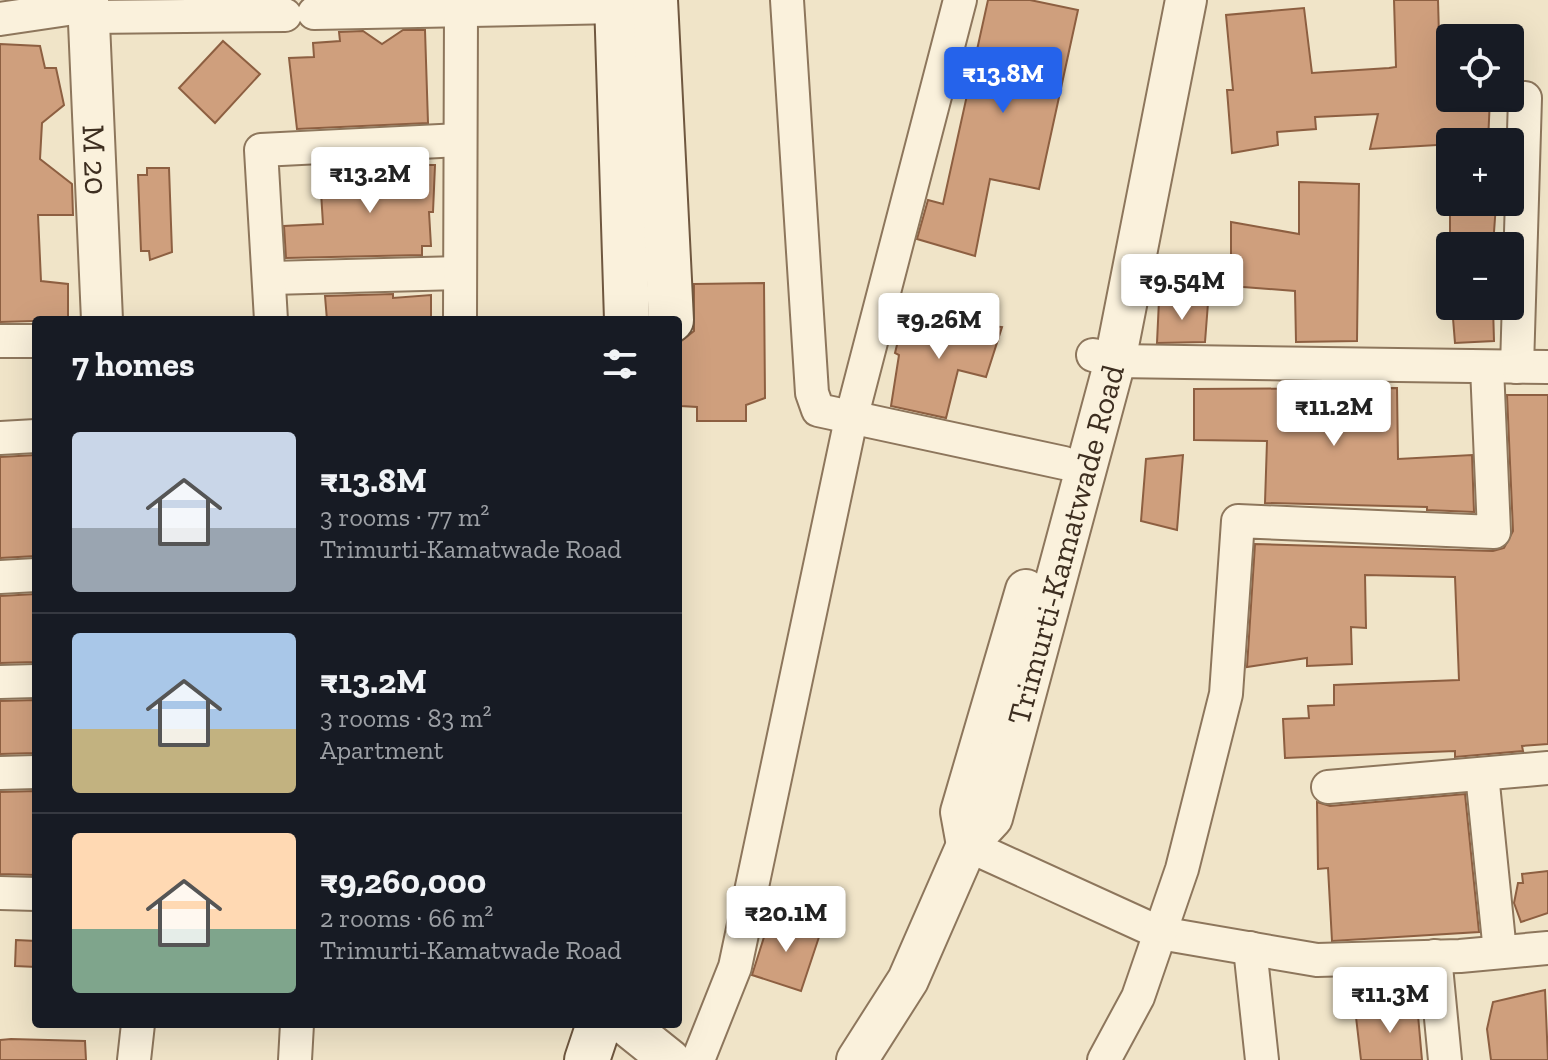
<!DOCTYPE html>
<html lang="en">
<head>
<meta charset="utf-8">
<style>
  :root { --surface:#171b24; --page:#242831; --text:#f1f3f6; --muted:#9ea1a6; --line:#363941; --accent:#2563eb }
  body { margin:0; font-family:"Zilla Slab",serif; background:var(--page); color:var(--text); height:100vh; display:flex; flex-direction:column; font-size:30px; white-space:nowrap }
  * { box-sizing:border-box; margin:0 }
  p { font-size:26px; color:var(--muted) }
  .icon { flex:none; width:44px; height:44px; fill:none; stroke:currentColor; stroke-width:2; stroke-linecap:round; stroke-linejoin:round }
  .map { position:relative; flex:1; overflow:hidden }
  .drawer { position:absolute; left:32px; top:316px; width:650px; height:712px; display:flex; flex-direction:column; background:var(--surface); border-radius:8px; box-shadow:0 8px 32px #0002 }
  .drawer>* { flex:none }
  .buttons { position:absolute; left:1436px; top:24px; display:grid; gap:16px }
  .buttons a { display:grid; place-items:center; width:88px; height:88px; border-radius:8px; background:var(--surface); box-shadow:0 8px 32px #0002; font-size:40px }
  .price { position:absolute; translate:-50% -68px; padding:0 18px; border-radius:8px; background:#fff; color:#222; font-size:26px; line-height:52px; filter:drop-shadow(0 2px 4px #0008) }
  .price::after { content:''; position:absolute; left:50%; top:48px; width:24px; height:18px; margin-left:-12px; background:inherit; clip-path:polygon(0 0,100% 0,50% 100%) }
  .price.selected { background:var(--accent); color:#fff }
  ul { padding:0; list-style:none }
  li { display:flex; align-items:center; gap:24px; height:200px; padding:0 40px }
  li+li { border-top:2px solid var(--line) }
  li span { display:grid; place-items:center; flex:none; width:224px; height:160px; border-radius:8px; color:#555 }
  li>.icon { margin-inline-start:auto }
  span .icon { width:96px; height:96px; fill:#fffc; stroke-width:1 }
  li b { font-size:34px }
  h2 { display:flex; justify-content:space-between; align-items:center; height:96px; padding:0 40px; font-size:34px }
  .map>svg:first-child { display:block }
  .building { fill:#cf9f7d; stroke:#8d5f41; stroke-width:2 }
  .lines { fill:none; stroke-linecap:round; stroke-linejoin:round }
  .minor-casing { stroke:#8d765c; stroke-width:36 }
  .tertiary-casing { stroke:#8d765c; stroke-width:44 }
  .secondary-casing { stroke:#6f573f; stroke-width:48 }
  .minor { stroke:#faf1dc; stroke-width:32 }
  .tertiary { stroke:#faf1dc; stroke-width:40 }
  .secondary { stroke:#faf1dc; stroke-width:44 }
  .labels { text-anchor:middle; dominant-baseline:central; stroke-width:7; stroke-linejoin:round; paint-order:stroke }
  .street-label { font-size:32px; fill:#3d2e20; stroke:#f7eed8 }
</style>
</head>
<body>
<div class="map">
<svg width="1548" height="1060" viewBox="0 0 1548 1060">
  <rect width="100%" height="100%" fill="#f0e4c8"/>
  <g class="building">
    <polygon points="988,0 1030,0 1078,10 1039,189 990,179 975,256 917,239 928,200 943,204"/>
    <polygon points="1394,0 1438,0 1440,71 1450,69 1450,98 1490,98 1488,142 1370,149 1378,114 1315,117 1316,129 1277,132 1278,145 1232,153 1227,90 1233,90 1226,15 1304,8 1312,73 1389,68 1396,67"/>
    <polygon points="403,30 425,30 428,123 297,129 289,58 314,57 313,43 340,41 339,32 363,31 382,44"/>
    <polygon points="223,41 260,74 215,123 179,88"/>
    <polygon points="0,44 40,46 45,68 56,68 64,105 42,123 40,159 72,184 73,215 38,215 41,281 68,284 68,320 0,322"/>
    <polygon points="428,161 428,165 435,165 433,212 429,212 431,246 422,246 422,255 286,258 284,226 323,224 320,176 401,168 401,162"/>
    <polygon points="147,168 169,168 172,252 150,260 149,251 141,251 138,175 147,175"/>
    <polygon points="1299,182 1359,184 1357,341 1296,342 1295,291 1205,284 1205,258 1231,258 1231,222 1299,234"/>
    <polygon points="1496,204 1493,246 1450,246 1450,208"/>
    <polygon points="764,283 765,398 746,405 746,421 697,421 697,407 681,406 680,342 694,331 694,284"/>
    <polygon points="393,294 393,298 431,295 431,320 327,320 325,296"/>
    <polygon points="1159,300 1208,303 1205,342 1157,343"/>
    <polygon points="1452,306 1493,306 1494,341 1455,343"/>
    <polygon points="904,316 1002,327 986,377 958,370 946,418 891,406 899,355 895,353"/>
    <polygon points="1397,388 1398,459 1472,455 1474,512 1427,510 1427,507 1265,503 1267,441 1194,440 1194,389"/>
    <polygon points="1507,395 1548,395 1548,744 1522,746 1523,751 1455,757 1455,751 1285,758 1283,719 1309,718 1308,706 1334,705 1334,685 1459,680 1455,577 1365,575 1366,628 1351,627 1352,664 1307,666 1307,658 1247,667 1255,544 1493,551 1504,548 1513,531"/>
    <polygon points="36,455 36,556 0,558 0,457"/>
    <polygon points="1183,455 1177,530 1141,521 1146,459"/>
    <polygon points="36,594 36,662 0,663 0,596"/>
    <polygon points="36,700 36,753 0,754 0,701"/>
    <polygon points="36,791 36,875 0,874 0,792"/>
    <polygon points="1465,794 1479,932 1332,941 1328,868 1318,869 1317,802 1330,806"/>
    <polygon points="1548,871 1548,913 1521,922 1514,903 1518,883 1523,883 1522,874"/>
    <polygon points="770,918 820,934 801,991 752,975"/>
    <polygon points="16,940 36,941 36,967 15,966"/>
    <polygon points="1545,990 1548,1060 1491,1060 1487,1029 1493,1002"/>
    <polygon points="1417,1004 1422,1060 1361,1060 1356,1017"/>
    <polygon points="11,1039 85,1041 86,1060 0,1060 0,1040"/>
  </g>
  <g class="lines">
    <defs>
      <g id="minor">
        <polyline points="787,0 812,393 818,410 1064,463"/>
        <polyline points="314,13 618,7"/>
        <polyline points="89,17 285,15"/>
        <polyline points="0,19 88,6"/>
        <polyline points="271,278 460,273"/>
        <polyline points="271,320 261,150 460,140"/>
        <polyline points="460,320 461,10"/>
        <polyline points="0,341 36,341"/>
        <polyline points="1093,355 1115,361 1548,367"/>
        <polyline points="1517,367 1525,98"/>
        <polyline points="0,438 36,436"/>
        <polyline points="0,577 36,575"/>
        <polyline points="0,682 36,681"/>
        <polyline points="0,773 36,772"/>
        <polyline points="1482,774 1500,952"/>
        <polyline points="1328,787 1548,768"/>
        <polyline points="967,845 1160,933 1317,960 1460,956 1548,948"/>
        <polyline points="0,893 36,894"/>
        <polyline points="1250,948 1262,1060"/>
        <polyline points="1435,956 1445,1060"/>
        <polyline points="134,1060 138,1024"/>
        <polyline points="295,1060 297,1024"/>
        <polyline points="698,1060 735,967 851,419 960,0"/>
        <polyline points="1104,1060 1138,997 1182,869 1226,694 1238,521 1494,532 1487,367"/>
      </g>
      <g id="tertiary">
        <path id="s1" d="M88,0L102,320"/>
        <polyline points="967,845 961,812 1026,590"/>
        <polyline points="625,1024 670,1060"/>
        <path id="s2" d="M857,1060L908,980L967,845L992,818L1115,361L1186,0"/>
      </g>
      <g id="secondary">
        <polyline points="617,0 627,320"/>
        <polyline points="655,0 671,320"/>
        <polyline points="587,1060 599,1024"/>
      </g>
    </defs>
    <use href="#minor" class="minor-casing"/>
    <use href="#tertiary" class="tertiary-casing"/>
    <use href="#secondary" class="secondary-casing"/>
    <use href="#minor" class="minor"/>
    <use href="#tertiary" class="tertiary"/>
    <use href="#secondary" class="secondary"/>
  </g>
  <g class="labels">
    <g class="street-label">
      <text stroke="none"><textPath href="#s1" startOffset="160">M 20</textPath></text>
      <text stroke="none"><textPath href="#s2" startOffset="562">Trimurti-Kamatwade Road</textPath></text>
    </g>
  </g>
</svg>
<div class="buttons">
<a><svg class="icon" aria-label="locate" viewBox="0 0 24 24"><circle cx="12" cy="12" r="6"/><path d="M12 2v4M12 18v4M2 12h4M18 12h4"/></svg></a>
<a>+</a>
<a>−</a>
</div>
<b class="price selected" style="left:1003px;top:115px">₹13.8M</b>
<b class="price" style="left:370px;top:215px">₹13.2M</b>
<b class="price" style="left:1182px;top:322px">₹9.54M</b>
<b class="price" style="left:939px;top:361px">₹9.26M</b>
<b class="price" style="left:1334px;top:448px">₹11.2M</b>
<b class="price" style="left:786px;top:954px">₹20.1M</b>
<b class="price" style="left:1390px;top:1035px">₹11.3M</b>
<section class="drawer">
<h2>7 homes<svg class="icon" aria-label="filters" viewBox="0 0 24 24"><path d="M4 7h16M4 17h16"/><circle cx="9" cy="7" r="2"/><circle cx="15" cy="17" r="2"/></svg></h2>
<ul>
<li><span style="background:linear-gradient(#c9d6e8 60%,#9aa5b1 0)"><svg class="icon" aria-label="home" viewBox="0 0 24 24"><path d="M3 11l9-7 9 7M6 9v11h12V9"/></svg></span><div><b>₹13.8M</b><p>3 rooms · 77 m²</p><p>Trimurti-Kamatwade Road</p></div></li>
<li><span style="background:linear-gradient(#a9c7e8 60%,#c2b280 0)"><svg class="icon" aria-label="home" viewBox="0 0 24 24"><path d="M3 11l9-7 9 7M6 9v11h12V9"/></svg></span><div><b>₹13.2M</b><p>3 rooms · 83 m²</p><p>Apartment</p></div></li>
<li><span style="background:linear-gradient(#ffd9b3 60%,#7fa58c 0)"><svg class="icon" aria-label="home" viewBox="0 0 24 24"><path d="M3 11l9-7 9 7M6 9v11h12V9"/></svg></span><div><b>₹9,260,000</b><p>2 rooms · 66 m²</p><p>Trimurti-Kamatwade Road</p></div></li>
</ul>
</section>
</div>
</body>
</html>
